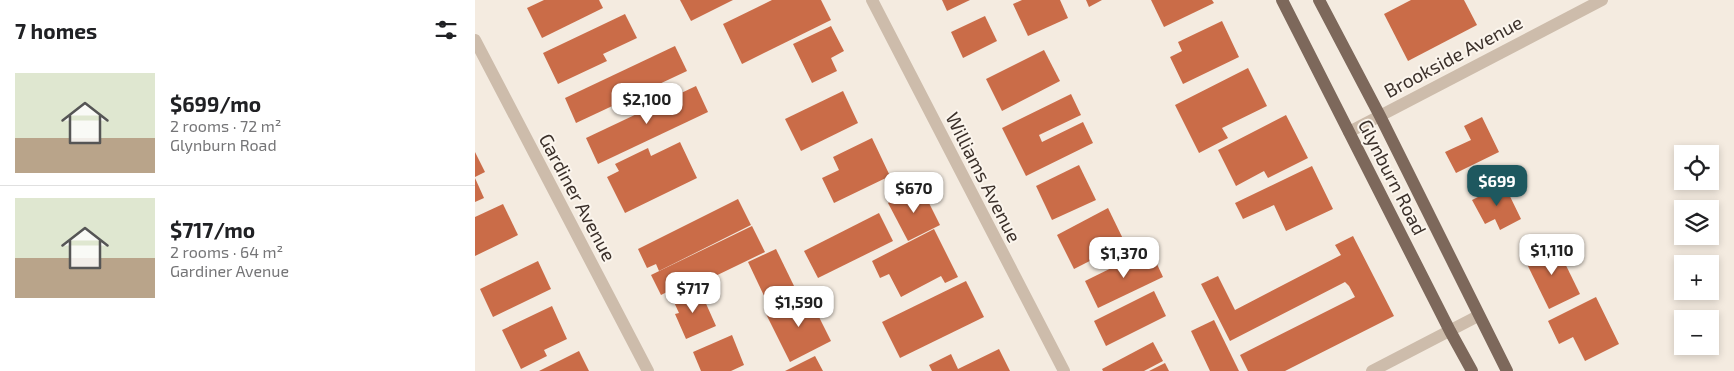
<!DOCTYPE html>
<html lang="en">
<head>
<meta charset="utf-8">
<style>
  :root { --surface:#fff; --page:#f2f2f2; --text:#202124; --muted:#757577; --line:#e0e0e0; --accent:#1e585f }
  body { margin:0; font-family:"Exo 2",sans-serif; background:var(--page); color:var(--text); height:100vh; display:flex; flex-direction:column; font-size:19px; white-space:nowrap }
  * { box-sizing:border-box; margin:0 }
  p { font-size:16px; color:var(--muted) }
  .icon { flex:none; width:28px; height:28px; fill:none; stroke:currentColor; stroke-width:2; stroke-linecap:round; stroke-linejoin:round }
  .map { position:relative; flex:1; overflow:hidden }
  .sheet { display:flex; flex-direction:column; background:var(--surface); width:475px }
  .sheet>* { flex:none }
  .fabs { position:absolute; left:1199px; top:145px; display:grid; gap:10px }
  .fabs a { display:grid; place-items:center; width:45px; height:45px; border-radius:0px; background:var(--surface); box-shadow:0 2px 8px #0003; font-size:25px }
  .price { position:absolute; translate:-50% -42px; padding:0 11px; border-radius:10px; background:#fff; color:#222; font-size:16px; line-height:32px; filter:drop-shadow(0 1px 2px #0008) }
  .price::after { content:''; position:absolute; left:50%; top:30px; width:15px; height:11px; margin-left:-8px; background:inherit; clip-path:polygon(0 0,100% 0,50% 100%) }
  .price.selected { background:var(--accent); color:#fff }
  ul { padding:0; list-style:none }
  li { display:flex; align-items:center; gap:15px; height:125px; padding:0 15px }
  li+li { border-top:1px solid var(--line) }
  li span { display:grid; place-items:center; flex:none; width:140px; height:100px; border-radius:0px; color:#555 }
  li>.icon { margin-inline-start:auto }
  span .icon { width:60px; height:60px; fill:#fffc; stroke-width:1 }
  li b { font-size:21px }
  h2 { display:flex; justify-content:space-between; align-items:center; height:60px; padding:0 15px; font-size:21px }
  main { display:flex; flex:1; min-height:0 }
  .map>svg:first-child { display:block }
  .building { fill:#ca6c48 }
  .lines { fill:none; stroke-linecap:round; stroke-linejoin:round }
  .minor { stroke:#cdbcab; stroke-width:12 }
  .major { stroke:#7d685b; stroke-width:12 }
  .labels { text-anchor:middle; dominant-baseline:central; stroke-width:4; stroke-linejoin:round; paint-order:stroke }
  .street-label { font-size:19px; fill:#3b302a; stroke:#fbf5ed }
</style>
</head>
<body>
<main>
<section class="sheet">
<h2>7 homes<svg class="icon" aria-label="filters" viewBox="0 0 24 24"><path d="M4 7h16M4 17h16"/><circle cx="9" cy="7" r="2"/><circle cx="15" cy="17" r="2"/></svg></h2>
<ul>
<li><span style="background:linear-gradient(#dfe7d0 65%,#b9a48a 0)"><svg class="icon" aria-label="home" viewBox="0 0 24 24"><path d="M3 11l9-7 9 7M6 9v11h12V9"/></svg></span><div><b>$699/mo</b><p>2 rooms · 72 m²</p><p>Glynburn Road</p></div></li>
<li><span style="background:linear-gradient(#dfe7d0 60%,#b9a48a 0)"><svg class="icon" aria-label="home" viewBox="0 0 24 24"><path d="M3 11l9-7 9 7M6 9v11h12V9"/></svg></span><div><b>$717/mo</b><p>2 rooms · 64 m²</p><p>Gardiner Avenue</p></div></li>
</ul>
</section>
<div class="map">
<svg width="1259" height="371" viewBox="0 0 1259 371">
  <rect width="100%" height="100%" fill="#f4ebe0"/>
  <g class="building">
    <polygon points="69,0 124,0 128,8 67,38 52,8"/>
    <polygon points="205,0 258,0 216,21"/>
    <polygon points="297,0 346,0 356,20 267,64 248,24"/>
    <polygon points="467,0 495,0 472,11"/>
    <polygon points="547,0 585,0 593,18 553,36 538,4"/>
    <polygon points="611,0 627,0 614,7"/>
    <polygon points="676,0 737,0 739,3 689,27"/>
    <polygon points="936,0 989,0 1002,25 933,61 909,14"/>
    <polygon points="150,14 162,38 128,54 132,61 83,84 68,53"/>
    <polygon points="510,16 522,41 488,58 476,32"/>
    <polygon points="747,21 764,57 708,84 695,57 707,51 703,42"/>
    <polygon points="356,26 369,51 356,58 362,71 337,83 318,44"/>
    <polygon points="200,46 212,71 101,123 90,98"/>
    <polygon points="569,50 585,81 527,111 511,79"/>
    <polygon points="773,68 792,106 747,128 753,138 724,153 700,105"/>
    <polygon points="221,86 233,112 123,164 111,138"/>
    <polygon points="368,91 383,123 326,151 310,119"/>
    <polygon points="596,94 606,115 564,135 567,142 608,122 618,143 551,176 527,128"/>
    <polygon points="811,115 833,158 793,178 789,171 761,186 743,150"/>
    <polygon points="1007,117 1024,152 981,173 970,152 996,140 989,126"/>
    <polygon points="397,138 415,176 359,203 347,178 364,170 358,157"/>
    <polygon points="205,142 222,178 150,213 132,177 144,171 140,164 173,148 176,156"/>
    <polygon points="0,152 10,172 0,177"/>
    <polygon points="604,165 621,200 577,220 561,186"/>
    <polygon points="837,166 858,209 811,231 799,205 768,219 760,203"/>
    <polygon points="0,178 9,198 0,202"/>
    <polygon points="1029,184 1046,219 1025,230 1020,219 1010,224 997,200"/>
    <polygon points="446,187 465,225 433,241 413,203"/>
    <polygon points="263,199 276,225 184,271 181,264 172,268 163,249"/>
    <polygon points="28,204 43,235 0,256 0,217"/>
    <polygon points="633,208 650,243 599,269 582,235"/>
    <polygon points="404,213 418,241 343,278 329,251"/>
    <polygon points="277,226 290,252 197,297 194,291 186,295 176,275"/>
    <polygon points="459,229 483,277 470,283 466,276 426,297 414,274 405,278 397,261"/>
    <polygon points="878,236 919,316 810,371 773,371 765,355 880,297 874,286 870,282 755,341 726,284 743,276 760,310 866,255 860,245"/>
    <polygon points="1080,243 1105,294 1074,309 1049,258"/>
    <polygon points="301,249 320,288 292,302 273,262"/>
    <polygon points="675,249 688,277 623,308 610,281"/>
    <polygon points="63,261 76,289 18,317 5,289"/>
    <polygon points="491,281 509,317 425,358 407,322"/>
    <polygon points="224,288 241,326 211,339 200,314 204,313 198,300"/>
    <polygon points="679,291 691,316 631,346 619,321"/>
    <polygon points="332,293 356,341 315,362 291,314"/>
    <polygon points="1121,297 1144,344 1110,361 1098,337 1084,344 1073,321"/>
    <polygon points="77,306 92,339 69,350 72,356 46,369 27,330"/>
    <polygon points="739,320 764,371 735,371 716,331"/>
    <polygon points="257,335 269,365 256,371 226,371 218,352"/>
    <polygon points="678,342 688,361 669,371 628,371 627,369"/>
    <polygon points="524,349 535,371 457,371 454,365 476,354 483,369"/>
    <polygon points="104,351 114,371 64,371"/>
    <polygon points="340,356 348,371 310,371"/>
    <polygon points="690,363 694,371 674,371"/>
  </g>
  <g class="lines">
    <g class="minor">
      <polyline points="397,0 589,371"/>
      <polyline points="0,40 173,371"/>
      <polyline points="874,132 1127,0"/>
      <polyline points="897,371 1003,316"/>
    </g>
    <g class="major">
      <polyline points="807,0 975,331 997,371"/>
      <polyline points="844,0 905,116 1032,371"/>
    </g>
  </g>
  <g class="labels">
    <g class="street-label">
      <text transform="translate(978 56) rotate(-28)">Brookside Avenue</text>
      <text transform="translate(509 177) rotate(63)">Williams Avenue</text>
      <text transform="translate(918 177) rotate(63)">Glynburn Road</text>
      <text transform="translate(103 197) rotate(62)">Gardiner Avenue</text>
    </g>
  </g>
</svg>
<div class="fabs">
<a><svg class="icon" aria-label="locate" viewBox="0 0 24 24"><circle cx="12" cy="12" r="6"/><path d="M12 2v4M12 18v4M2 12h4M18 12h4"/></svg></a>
<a><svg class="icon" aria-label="layers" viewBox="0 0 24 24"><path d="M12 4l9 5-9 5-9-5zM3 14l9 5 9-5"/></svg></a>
<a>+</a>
<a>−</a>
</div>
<b class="price" style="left:172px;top:125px">$2,100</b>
<b class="price selected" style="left:1022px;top:207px">$699</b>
<b class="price" style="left:439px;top:214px">$670</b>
<b class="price" style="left:1077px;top:276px">$1,110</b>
<b class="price" style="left:649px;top:279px">$1,370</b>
<b class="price" style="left:218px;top:314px">$717</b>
<b class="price" style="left:324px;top:328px">$1,590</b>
</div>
</main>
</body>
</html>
